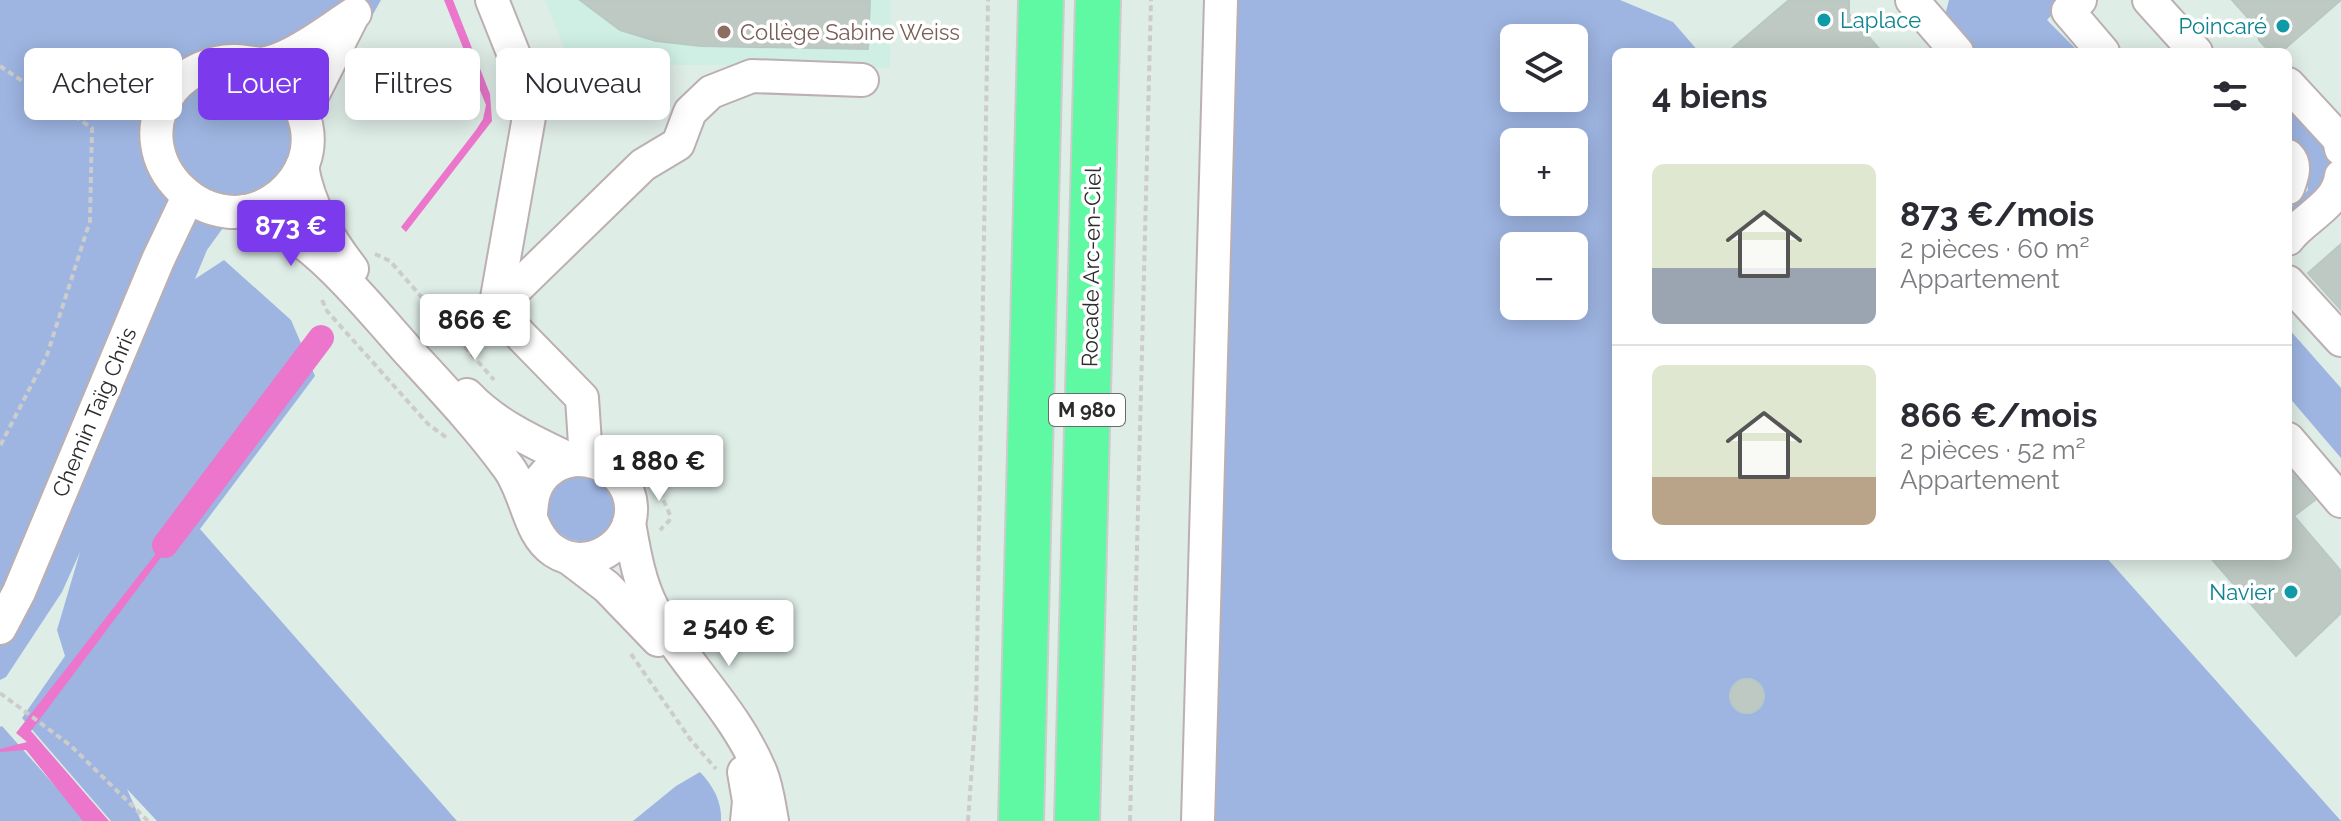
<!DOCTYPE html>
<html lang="fr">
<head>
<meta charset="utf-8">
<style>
  :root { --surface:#fff; --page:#f7f7f7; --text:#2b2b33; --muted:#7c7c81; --line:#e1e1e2; --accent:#7c3aed }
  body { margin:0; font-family:Raleway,sans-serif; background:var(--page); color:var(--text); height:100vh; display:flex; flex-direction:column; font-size:30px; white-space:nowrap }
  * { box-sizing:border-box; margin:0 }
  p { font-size:26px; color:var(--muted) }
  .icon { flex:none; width:44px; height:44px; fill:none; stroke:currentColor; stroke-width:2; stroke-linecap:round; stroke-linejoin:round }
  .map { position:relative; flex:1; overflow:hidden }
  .details { position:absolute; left:1612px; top:48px; width:680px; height:512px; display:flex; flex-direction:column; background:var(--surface); border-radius:12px; box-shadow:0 4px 20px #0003 }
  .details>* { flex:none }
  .top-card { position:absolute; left:24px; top:48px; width:760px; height:72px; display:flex; gap:16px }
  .fabs { position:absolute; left:1500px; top:24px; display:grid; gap:16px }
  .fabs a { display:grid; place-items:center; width:88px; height:88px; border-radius:12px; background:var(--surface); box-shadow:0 4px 20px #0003; font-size:40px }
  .price { position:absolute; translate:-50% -68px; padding:0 18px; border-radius:8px; background:#fff; color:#222; font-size:26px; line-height:52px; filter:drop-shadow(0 2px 4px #0008) }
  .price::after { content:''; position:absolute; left:50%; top:48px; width:24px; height:18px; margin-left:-12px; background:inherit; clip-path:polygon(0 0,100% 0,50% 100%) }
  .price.active { background:var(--accent); color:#fff }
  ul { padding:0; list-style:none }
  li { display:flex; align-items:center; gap:24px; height:200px; padding:0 40px }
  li+li { border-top:2px solid var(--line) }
  li span { display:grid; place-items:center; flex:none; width:224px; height:160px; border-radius:12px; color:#555 }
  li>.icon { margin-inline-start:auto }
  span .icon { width:96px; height:96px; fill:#fffc; stroke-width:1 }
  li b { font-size:34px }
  h2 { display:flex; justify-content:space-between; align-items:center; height:96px; padding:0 40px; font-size:34px }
  .tag { padding:0 28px; border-radius:12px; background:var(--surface); box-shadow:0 4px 20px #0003; font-size:28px; line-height:72px }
  .tag.active { background:var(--accent); color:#fff }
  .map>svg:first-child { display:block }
  .education { fill:#cfeee4 }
  .green { fill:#9eb5e2; fill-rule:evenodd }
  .water { fill:#eb76cc }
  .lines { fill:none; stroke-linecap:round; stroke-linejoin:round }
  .canal { stroke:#eb76cc; stroke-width:26 }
  .building { fill:#bec9c4; stroke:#b8c9c3; stroke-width:2 }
  .minor-casing { stroke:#bcafb1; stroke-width:36 }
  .highway-casing { stroke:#ccc; stroke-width:48 }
  .path { stroke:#ccc; stroke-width:4; stroke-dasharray:6 4; stroke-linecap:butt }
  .minor { stroke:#fff; stroke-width:32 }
  .highway { stroke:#5ef9a2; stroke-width:44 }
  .culture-dot { fill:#0f9aa8; stroke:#fff; stroke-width:3 }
  .education-dot { fill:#8d6e63; stroke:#fff; stroke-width:3 }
  .labels { text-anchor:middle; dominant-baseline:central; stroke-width:7; stroke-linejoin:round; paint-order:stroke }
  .shield { fill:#fff; stroke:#6b6b6b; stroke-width:2 }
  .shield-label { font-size:20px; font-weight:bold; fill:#2c2c2c }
  .culture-label { font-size:22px; fill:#0d838f; stroke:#fff; text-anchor:end }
  .education-label { font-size:22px; fill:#785e54; stroke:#fff; text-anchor:start }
  .street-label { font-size:22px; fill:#2c2c2c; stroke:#fff }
</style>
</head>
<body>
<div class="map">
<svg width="2341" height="821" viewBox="0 0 2341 821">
  <rect width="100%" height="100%" fill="#dfede7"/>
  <polygon class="education" points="545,0 891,0 890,68 570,63"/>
  <g class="green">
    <polygon points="0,0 381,0 286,170 271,186 246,196 207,250 195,279 224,260 291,320 315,376 200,529 457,821 157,821 127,789 141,821 111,821 22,718 65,656 57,630 80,552 62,592 6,677 0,680"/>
    <path d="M1233,0H1620L1673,22L1699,52H1616V556H2105L2341,821H1212ZM1514,38H1574V98H1514ZM1514,142H1574V202H1514ZM1514,246H1574V306H1514Z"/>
    <polygon points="1949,0 2066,0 2047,20 2079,52 1964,52 1944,19"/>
    <path d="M2288,101C2302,117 2339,150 2335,172C2332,183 2297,220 2288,231V211L2308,190L2304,159L2288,139Z"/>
    <polygon points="2288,328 2341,388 2341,458 2288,396"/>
    <circle cx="581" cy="507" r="34"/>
    <polygon points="2,726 86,821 0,821 0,727"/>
    <path d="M700,772C713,786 722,801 721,821H633L676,786Z"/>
  </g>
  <g class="water">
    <polygon points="444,0 453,0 490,94 492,121 406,232 401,227 476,130 483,119 486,105"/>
    <polygon points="318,335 323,341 31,731 109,821 83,821 26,750 0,752 0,749 27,742 16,733 292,379"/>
  </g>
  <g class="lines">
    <polyline class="canal" points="165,545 321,338"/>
  </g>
  <g class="building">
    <polygon points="580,0 870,0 868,49 701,46 656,41 620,30"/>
    <polygon points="1789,0 1849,0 1849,14 1882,52 1728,52"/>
    <polygon points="2232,0 2341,0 2281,52 2270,52 2259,40 2257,28"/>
    <polygon points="2341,244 2341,310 2308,273"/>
    <polygon points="2288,468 2315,500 2294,516 2341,571 2341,613 2296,656 2209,556 2288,556"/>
    <circle cx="1747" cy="696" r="17"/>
  </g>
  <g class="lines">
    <defs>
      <g id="minor">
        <polyline points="492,0 532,100 495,309"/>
        <polyline points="1912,0 1957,52"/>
        <polyline points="2080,0 2068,11 2103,52"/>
        <polyline points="2149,0 2196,52"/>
        <path d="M259,66C309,92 328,155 280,195C212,250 119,159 172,90C186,72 213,60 236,61C254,62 259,67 277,60C305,49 330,29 355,13"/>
        <polyline points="2288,84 2339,139 2341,149"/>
        <polyline points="304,112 351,19"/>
        <path d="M2288,156C2297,165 2292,177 2288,188"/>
        <path d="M302,166C308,205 328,238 352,269"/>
        <path d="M245,211C314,234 361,299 409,352C443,389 478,426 508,467C527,492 528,534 554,551C587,573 633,546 631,507C629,462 568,443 541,479C533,489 532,501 531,513"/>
        <path d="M2288,239C2304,217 2337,206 2341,176"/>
        <polyline points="2288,282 2341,340"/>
        <path d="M467,395C495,425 535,443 571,460"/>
        <polyline points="2288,439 2341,501"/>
        <polyline points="586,459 582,398 495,309 643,165 678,144 690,112 711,92 752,76 862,80"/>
        <path d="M629,523C634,551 639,582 652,607C684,665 736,711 761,773C767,788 769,805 772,821"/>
        <polyline points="569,558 607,587 658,640"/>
        <polyline points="0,628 19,592 158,260 188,197"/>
        <polyline points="744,772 749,801 747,821"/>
        <polyline points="1198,821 1221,0"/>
      </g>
      <g id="highway">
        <polyline points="1021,821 1041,0"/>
        <polyline points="1077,821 1098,0"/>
      </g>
    </defs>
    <use href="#minor" class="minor-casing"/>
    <use href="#highway" class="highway-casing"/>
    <g class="path">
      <polyline points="0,66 92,128 90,221 47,355 0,446"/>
      <polyline points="375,254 390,261 494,380"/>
      <polyline points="322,300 327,311 428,424 447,438"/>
      <polyline points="636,454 652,460 657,467 659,490 670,515 669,521 660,530"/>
      <polyline points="631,654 690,739 716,769"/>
      <polyline points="0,693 70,745 148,821"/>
      <polyline points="968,821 976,711 988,0"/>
      <polyline points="1130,821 1151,0"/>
    </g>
    <use href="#minor" class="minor"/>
    <use href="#highway" class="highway"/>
  </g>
  <g class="culture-dot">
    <circle cx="1824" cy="20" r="8"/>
    <circle cx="2283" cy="26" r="8"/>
    <circle cx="2291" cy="592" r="8"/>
  </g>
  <circle class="education-dot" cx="724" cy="32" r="8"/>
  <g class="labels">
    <rect class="shield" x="1049" y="394" width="76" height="32" rx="6"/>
    <g class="shield-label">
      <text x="1087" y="410">M 980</text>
    </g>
    <g class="culture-label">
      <text x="1840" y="20" text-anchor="start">Laplace</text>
      <text x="2267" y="26">Poincaré</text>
      <text x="2275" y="592">Navier</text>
    </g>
    <g class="education-label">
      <text x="740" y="32">Collège Sabine Weiss</text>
    </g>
    <g class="street-label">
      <text transform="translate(1091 267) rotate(-89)">Rocade Arc-en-Ciel</text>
      <text transform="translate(94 412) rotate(-67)">Chemin Taïg Chris</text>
    </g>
  </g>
</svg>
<div class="fabs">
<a><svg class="icon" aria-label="layers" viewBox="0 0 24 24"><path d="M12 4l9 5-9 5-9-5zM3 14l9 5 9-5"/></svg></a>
<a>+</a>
<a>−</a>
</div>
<b class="price active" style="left:291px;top:268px">873 €</b>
<b class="price" style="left:475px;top:362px">866 €</b>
<b class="price" style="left:659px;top:503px">1 880 €</b>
<b class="price" style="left:729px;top:668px">2 540 €</b>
<div class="top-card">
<a class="tag">Acheter</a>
<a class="tag active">Louer</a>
<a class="tag">Filtres</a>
<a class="tag">Nouveau</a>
</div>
<section class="details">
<h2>4 biens<svg class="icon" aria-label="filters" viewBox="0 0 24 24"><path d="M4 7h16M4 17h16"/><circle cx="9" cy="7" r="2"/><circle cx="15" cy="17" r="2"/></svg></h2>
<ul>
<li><span style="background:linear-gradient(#dfe7d0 65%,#9aa5b1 0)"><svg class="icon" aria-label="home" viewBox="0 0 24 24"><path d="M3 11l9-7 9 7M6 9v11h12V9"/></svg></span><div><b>873 €/mois</b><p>2 pièces · 60 m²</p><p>Appartement</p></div></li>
<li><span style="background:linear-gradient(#dfe7d0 70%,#b9a48a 0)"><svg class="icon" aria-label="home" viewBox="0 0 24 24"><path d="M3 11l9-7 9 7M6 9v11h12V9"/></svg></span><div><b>866 €/mois</b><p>2 pièces · 52 m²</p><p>Appartement</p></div></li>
</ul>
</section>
</div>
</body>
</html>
